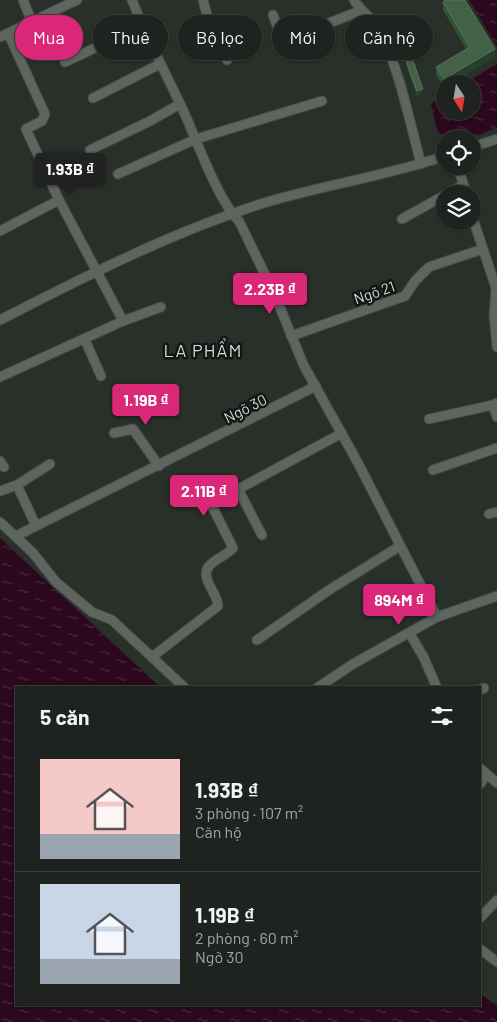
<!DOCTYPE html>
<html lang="vi">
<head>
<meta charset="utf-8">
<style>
  :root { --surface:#1f231f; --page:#2c2f2c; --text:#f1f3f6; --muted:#a1a4a4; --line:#3c403d; --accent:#db2777 }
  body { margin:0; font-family:Barlow,sans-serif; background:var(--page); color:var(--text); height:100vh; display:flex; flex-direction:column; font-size:19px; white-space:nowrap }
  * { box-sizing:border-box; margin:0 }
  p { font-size:16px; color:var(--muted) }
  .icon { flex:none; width:28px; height:28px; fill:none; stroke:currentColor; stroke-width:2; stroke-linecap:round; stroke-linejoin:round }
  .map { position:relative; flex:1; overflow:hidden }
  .drawer { position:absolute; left:15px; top:686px; width:466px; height:320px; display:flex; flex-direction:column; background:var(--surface); border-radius:0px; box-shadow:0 1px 4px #0004,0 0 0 1px var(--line) }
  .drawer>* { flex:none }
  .top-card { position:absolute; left:15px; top:15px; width:468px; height:45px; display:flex; gap:10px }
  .needle { width:32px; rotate:168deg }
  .buttons { position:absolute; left:436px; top:75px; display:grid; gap:10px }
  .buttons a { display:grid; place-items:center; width:45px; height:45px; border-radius:50%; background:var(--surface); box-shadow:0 1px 4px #0004,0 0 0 1px var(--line); font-size:25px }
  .price { position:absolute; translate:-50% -42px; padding:0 11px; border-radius:5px; background:var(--accent); color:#fff; font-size:16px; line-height:32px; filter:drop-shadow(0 1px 2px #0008) }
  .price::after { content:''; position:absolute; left:50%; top:30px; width:15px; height:11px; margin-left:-8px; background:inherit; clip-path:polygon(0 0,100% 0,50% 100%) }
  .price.current { background:#222; color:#fff }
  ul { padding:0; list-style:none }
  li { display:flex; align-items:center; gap:15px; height:125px; padding:0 25px }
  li+li { border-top:1px solid var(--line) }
  li span { display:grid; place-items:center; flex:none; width:140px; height:100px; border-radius:0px; color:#555 }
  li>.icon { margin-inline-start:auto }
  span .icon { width:60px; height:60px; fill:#fffc; stroke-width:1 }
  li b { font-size:21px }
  h2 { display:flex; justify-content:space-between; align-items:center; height:60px; padding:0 25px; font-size:21px }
  .pill { padding:0 18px; border-radius:22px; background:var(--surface); box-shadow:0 1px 4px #0004,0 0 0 1px var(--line); font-size:18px; line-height:45px }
  .pill.current { background:var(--accent); color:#fff }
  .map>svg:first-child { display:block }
  .water { fill:url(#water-ripples) }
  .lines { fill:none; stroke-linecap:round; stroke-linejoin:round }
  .minor-casing { stroke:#444a45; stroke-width:11 }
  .minor { stroke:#5d655e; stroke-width:9 }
  .wall { fill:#305236 }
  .shaded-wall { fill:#263e2a }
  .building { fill:#426147; stroke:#59745e }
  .labels { text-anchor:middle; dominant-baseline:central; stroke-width:5; stroke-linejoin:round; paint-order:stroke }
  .street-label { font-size:15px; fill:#d6dad6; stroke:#131614 }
  .quarter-label { font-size:18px; letter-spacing:1px; fill:#d6dad6; stroke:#131614 }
</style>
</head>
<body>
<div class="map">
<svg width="497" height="1022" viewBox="0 0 497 1022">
  <defs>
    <pattern id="water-ripples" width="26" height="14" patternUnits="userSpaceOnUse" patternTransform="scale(1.25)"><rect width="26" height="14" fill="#2b081e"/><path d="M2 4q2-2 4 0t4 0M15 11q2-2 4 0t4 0" fill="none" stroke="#492b3e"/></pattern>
  </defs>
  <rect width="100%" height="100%" fill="#292f29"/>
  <g class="water">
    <polygon points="469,0 497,0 497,47"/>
    <polygon points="497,64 497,127 470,139 445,140 437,130 431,104 445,95 445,111 472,111 472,84 463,84"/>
    <polygon points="0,538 160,687 16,688 16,1005 480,1005 480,993 497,1006 497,1022 0,1022"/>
  </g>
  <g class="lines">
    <defs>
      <g id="minor">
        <polyline points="23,0 32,22"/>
        <path d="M132,0C148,41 169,79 187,119C198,145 220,203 239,221L274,293L304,366L358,463L437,617"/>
        <polyline points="203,0 215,43 227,60"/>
        <path d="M354,0C361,12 376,21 381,32C400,73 409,119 421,164"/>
        <polyline points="273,15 282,39 285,40 360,11"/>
        <polyline points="8,33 45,114 42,121 26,129 59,200 123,321"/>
        <polyline points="0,37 77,0"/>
        <polyline points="65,62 142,26"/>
        <polyline points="93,98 160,64"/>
        <polyline points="472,147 497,139"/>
        <polyline points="90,150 150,121 180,104"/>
        <polyline points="458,166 466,194"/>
        <polyline points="118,174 196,139 322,101"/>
        <polyline points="447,194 463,185"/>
        <polyline points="472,216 496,288 494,315 497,347"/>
        <polyline points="402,219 445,195"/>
        <polyline points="0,231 59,200"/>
        <path d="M0,320C86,276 172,232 264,203C324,185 386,176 445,156"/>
        <polyline points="291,336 405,296 415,281 429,267 483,249"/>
        <polyline points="85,340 101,376"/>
        <polyline points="0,377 123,321 161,307"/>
        <polyline points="497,403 493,405 497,417"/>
        <polyline points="429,419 493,405"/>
        <polyline points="114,433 133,429 159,466"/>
        <polyline points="0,461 4,467"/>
        <polyline points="433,470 497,448"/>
        <polyline points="17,485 36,526"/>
        <polyline points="238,489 262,535"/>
        <polyline points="0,491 17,485 50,464"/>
        <polyline points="489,514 497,512"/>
        <polyline points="0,522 33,553 56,582 92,612 112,620 185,688"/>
        <polyline points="16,536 316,386"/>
        <polyline points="410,634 424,658 437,688"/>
        <polyline points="257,640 329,590 400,546"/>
        <path d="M152,657L218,606C218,593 198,577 210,565C217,558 227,555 233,548L211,504L342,433"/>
        <polyline points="317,688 353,664 437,617 497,596"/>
        <polyline points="480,690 484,688"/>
        <polyline points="480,768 497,783"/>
        <polyline points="480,784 486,775"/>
        <polyline points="480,918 497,900"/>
        <polyline points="480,949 497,962"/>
      </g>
    </defs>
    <use href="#minor" class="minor-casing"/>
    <use href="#minor" class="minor"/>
  </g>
  <g class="wall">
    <polygon points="443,2 495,58 445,84 445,87 444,88 436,75 436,67 466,49 443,10"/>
    <polygon points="406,60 423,94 417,96 406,65"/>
  </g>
  <g class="shaded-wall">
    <polygon points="495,49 495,58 450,84 445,84 445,87 444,88 444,79"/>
    <polygon points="423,89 423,94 417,96 417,91"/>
  </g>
  <g class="building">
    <polygon points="446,0 465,0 495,49 444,79 436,67 470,47 443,2"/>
    <polygon points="412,58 423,89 417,91 406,60"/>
  </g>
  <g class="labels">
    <g class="street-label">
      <text transform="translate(374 292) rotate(-19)">Ngõ 21</text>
      <text transform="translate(245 408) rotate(-27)">Ngõ 30</text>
    </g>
    <g class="quarter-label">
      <text x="203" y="350">LA PHẨM</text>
    </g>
  </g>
</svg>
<div class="buttons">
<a><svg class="needle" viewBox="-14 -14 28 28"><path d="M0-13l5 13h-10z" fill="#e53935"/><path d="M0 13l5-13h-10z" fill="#a1a4a4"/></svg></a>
<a><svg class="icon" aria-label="locate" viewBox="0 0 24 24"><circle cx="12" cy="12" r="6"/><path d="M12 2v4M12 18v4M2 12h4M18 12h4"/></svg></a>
<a><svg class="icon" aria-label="layers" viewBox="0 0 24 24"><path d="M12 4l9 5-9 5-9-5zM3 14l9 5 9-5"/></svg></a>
</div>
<b class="price current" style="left:70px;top:195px">1.93B ₫</b>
<b class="price" style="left:270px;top:315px">2.23B ₫</b>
<b class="price" style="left:146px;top:426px">1.19B ₫</b>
<b class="price" style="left:204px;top:517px">2.11B ₫</b>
<b class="price" style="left:399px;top:626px">894M ₫</b>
<div class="top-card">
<a class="pill current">Mua</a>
<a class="pill">Thuê</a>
<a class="pill">Bộ lọc</a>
<a class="pill">Mới</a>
<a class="pill">Căn hộ</a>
</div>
<section class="drawer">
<h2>5 căn<svg class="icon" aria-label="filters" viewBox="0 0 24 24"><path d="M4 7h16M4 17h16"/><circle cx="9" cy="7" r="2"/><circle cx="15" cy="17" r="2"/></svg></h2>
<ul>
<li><span style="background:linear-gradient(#f6c9c9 75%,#9aa5b1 0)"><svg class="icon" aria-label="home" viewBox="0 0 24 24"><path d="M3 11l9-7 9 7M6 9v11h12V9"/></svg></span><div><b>1.93B ₫</b><p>3 phòng · 107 m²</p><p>Căn hộ</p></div></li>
<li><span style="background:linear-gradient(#c9d6e8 75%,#9aa5b1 0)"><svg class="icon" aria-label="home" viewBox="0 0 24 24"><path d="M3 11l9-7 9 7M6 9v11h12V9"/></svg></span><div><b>1.19B ₫</b><p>2 phòng · 60 m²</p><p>Ngõ 30</p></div></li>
</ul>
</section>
</div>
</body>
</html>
